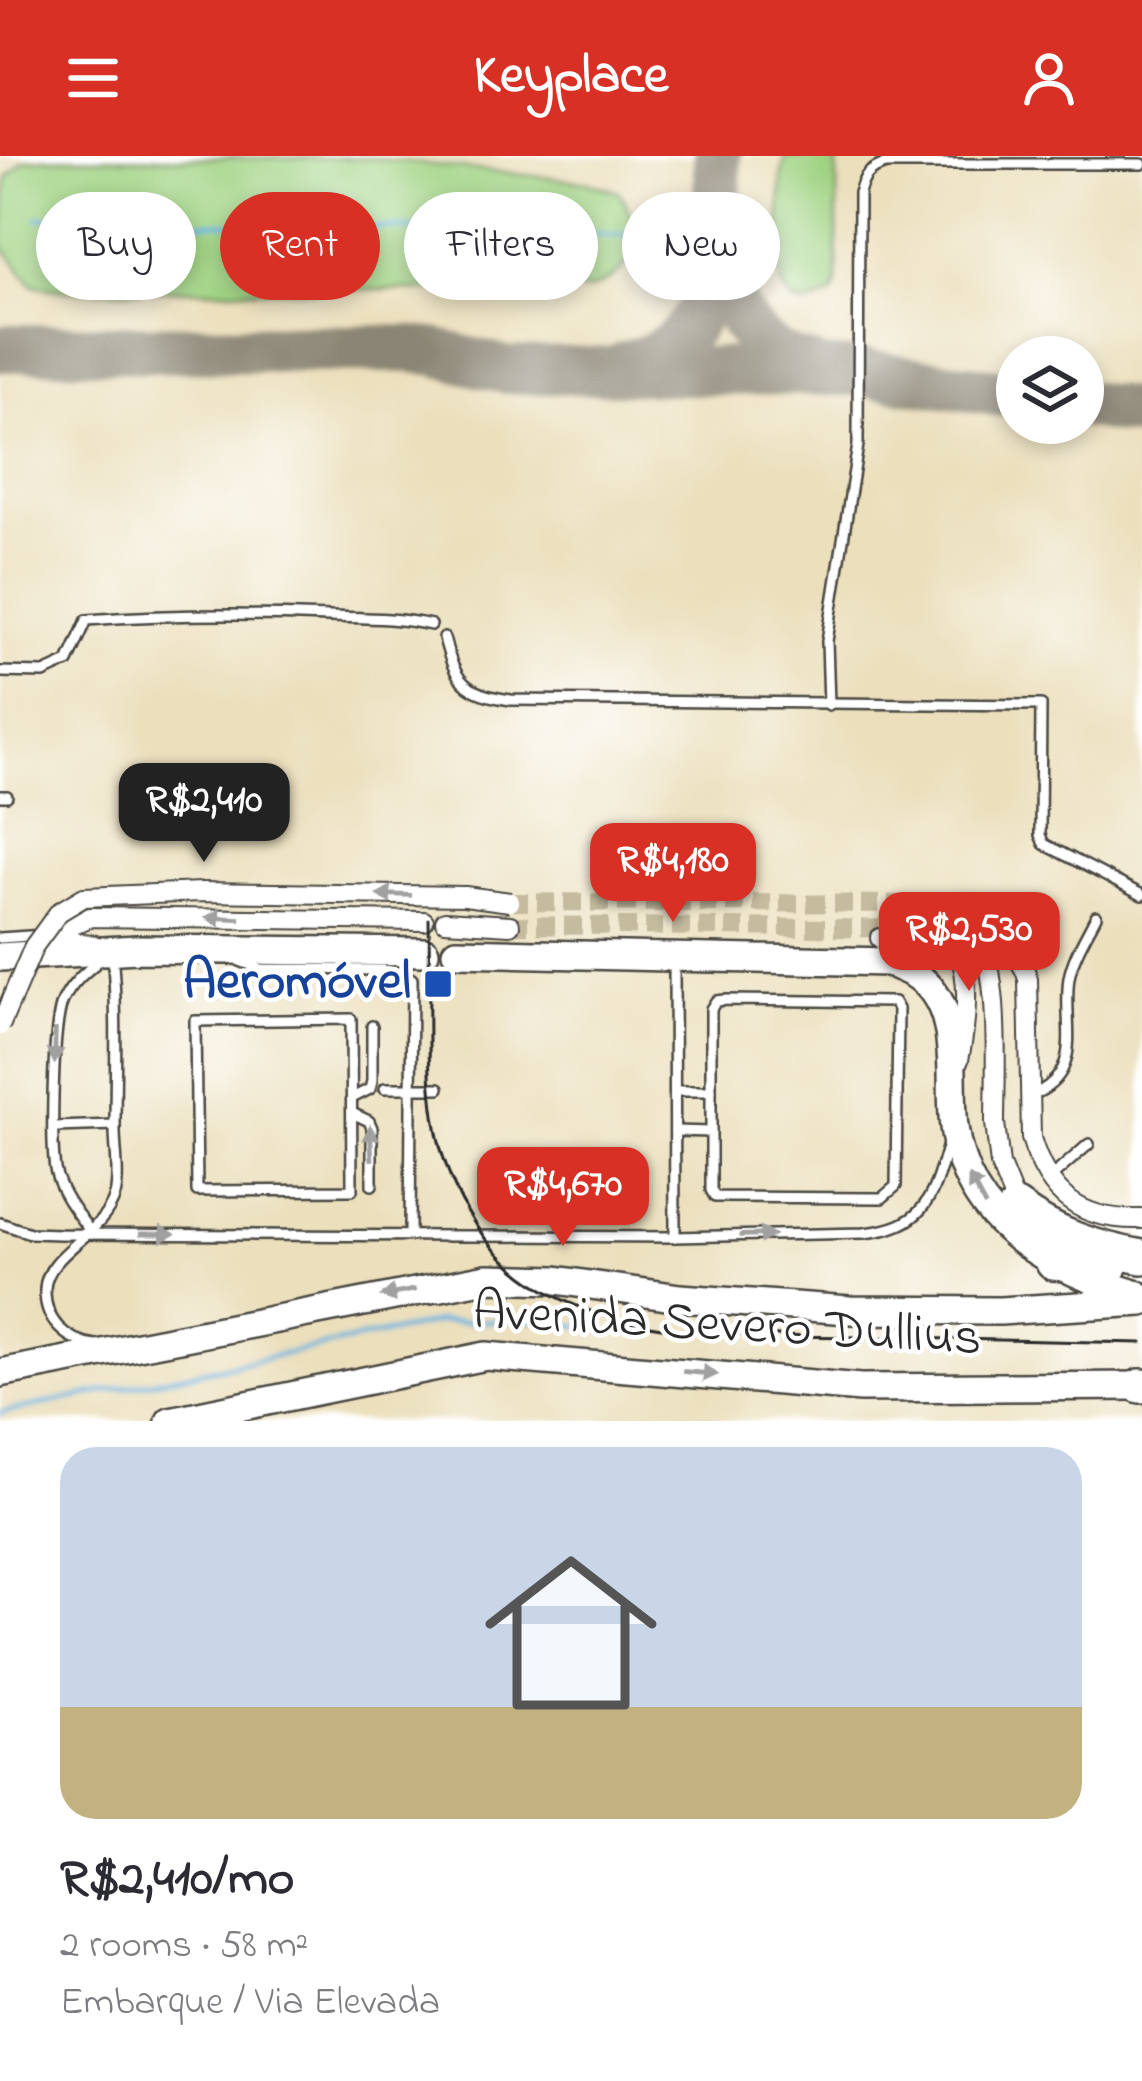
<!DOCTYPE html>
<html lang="en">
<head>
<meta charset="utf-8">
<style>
  :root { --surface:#fff; --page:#f2f2f3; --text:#2b2b33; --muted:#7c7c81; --accent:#d93025 }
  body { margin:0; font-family:"Indie Flower",sans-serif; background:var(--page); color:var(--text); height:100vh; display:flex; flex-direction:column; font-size:45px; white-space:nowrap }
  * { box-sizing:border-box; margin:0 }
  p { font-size:39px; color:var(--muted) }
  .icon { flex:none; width:66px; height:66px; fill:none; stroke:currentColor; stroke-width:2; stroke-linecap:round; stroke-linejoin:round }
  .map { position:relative; height:1265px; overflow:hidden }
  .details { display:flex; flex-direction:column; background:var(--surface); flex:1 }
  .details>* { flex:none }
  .top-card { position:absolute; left:36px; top:36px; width:1071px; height:108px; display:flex; gap:24px }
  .controls { position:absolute; left:996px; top:180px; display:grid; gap:24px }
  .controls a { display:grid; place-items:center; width:108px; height:108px; border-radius:50%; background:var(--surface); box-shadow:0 6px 18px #0003; font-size:60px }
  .price { position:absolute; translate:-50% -102px; padding:0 27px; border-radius:24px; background:var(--accent); color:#fff; font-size:39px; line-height:78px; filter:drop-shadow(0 3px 6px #0008) }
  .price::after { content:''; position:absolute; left:50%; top:72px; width:36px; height:27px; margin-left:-18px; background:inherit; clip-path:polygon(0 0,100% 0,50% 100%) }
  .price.selected { background:#222; color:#fff }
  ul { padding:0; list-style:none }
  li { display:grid; align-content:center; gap:24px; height:636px; padding:0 60px }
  li span { display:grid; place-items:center; height:372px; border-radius:36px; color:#555 }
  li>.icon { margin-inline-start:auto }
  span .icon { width:216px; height:216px; fill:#fffc; stroke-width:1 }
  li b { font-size:51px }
  .pill { padding:0 42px; border-radius:54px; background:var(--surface); box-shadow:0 6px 18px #0003; font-size:42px; line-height:108px }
  .pill.selected { background:var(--accent); color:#fff }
  header { display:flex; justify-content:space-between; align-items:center; height:156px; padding:0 60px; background:var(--accent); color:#fff; font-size:54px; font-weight:700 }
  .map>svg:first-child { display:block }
  .green { fill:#a0d383; stroke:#667f57; stroke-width:3 }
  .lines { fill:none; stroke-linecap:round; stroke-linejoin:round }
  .stream { stroke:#66b3e0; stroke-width:4.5 }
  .taxiway { stroke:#8b8574; stroke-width:48 }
  .street-tunnel { stroke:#c5bb9f; stroke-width:18; stroke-dasharray:18 9; stroke-linecap:butt }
  .lane-casing { stroke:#484641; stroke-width:14 }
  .street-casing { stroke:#484641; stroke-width:22 }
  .secondary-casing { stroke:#484641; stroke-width:32 }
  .highway-casing { stroke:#484641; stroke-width:38 }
  .lane { stroke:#fff; stroke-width:9 }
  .street { stroke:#fff; stroke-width:18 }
  .secondary { stroke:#fff; stroke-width:27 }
  .highway { stroke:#fff; stroke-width:33 }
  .tram { stroke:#2b2b2b; stroke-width:3 }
  .street-bridge-casing { stroke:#484641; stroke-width:22; stroke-linecap:butt }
  .street-bridge { stroke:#fff; stroke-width:18 }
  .oneway { fill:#a0a0a0 }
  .transit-dot { fill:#1a4fb4; stroke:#fff; stroke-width:4.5 }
  .labels { text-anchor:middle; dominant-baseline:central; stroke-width:9; stroke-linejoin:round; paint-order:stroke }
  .transit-label { font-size:54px; font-weight:bold; fill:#164399; stroke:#fff; text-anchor:end }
  .street-label { font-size:54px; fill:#2b2b2b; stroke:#fff }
</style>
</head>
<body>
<header><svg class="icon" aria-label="menu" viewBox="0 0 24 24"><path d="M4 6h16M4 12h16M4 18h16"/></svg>Keyplace<svg class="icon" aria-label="person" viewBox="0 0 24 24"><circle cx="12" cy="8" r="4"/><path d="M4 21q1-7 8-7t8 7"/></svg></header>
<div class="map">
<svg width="1142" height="1265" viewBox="0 0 1142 1265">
  <rect width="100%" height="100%" fill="#fff"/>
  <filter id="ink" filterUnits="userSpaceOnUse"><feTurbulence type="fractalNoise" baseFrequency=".00833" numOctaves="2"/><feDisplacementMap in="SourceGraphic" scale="24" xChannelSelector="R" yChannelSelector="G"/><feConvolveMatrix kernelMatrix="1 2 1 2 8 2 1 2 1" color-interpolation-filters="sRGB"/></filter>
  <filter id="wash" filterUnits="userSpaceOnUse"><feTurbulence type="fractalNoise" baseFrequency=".004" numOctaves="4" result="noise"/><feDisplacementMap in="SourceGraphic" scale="48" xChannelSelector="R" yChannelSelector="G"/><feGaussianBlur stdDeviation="2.7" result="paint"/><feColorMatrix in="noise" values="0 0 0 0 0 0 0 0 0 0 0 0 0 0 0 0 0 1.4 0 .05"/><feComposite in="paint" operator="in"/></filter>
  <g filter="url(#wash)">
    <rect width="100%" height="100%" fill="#ebdfbc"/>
    <g class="green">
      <path d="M786,0H837V126L833,137C772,174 778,107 780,67C781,45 779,21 786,0Z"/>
      <path d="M46,2H371L587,26L619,36C647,84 642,110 590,134H65L33,129L2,89L7,22L24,5Z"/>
    </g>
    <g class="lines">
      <g class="stream">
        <polyline points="37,62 637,79"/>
        <polyline points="0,1257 439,1166 537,1164 604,1174"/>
      </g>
      <g class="taxiway">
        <path d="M717,105C730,154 754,200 808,210"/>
        <polyline points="0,192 407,193 435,196 505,214 857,216 1017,239"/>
        <path d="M625,209C730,185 717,83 717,0"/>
        <polyline points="1083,248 1142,258"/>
      </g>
    </g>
  </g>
  <g filter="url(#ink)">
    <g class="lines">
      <g class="street-tunnel">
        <polyline points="510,746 928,748"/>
        <polyline points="510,769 928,773"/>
      </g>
      <defs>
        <g id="lane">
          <path d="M444,482C456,527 464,537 511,544L1041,549L1040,679L1044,688L1142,739"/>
          <path d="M0,516L44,517L68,506L87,464C168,458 248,458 329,461C363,462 397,461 431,469"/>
          <path d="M829,549L827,485L858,289L859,37C864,20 869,13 886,8H1142"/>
          <polyline points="0,640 7,640"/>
          <polyline points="60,779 96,785"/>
          <polyline points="0,782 43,779"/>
          <polyline points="674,804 675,1081"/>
          <polyline points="240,805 261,813 383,814 403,817 412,823 410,1079"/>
          <polygon points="724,844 894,846 898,853 896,1030 882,1042 715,1041 711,1034 711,853 716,845"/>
          <polygon points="351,863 352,1034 197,1035 195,865"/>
          <polyline points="385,932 439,932"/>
          <polyline points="675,935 711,935"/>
          <path d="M1030,940C1087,918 1062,869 1069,822C1073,800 1086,780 1096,760"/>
          <polyline points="352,942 370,933 372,925 372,870"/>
          <polyline points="352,957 369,965 372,972 372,1029"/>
          <polyline points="55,971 115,969"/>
          <polyline points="675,975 711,976"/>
          <polyline points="1048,1024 1089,988"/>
          <path d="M0,1067L30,1077L60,1078L675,1081L864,1077C926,1071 932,1042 948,988"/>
          <path d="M92,1078C78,1058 60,1038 55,1013C51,986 52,867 63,845C71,828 85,816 100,804"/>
          <path d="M95,1189C66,1185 44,1165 45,1133C46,1097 104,1079 115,1039C120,1021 115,994 115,974C115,915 118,857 112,798"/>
        </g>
        <g id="street">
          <polyline points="445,765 510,769"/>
          <path d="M928,773C980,779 966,869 959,904"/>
          <polyline points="51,779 90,761 424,765"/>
          <polyline points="880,782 909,809"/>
          <path d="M888,806C933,792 1010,760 1028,823L1031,982C1048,1040 1081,1065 1142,1063"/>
          <polyline points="995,967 1000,1009 1020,1058"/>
        </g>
        <g id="secondary">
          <path d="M456,796L888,806C898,811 912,815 921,823C963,857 948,924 954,971C966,1069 1052,1114 1138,1139"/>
          <polyline points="0,801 137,793 425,796"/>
          <polyline points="0,1217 487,1122 556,1124 680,1142 850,1154 1000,1155 1142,1146"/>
          <polyline points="170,1265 486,1200 861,1232 1142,1230"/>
        </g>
        <g id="highway">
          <path d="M1016,1051C1056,1080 1093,1092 1142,1101"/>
          <polyline points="1053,1107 1110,1111"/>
          <polyline points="1140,1230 1142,1230"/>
        </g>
      </defs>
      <use href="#lane" class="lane-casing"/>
      <use href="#street" class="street-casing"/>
      <use href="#secondary" class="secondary-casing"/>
      <use href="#highway" class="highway-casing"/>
      <use href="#lane" class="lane"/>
      <use href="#street" class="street"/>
      <use href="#secondary" class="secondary"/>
      <use href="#highway" class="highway"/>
      <path class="tram" d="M429,763C431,833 422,935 443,1000C504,1193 693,1178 858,1181C953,1183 1047,1185 1142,1187"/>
      <defs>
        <g id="street-bridge">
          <path d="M928,748C944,749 958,753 970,765C1003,798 995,921 995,967"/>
          <polyline points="0,870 34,790 59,756 84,741 201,736 465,740 510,746"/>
        </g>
      </defs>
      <use href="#street-bridge" class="street-bridge-casing"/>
      <use href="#street-bridge" class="street-bridge"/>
    </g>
    <defs><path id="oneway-solid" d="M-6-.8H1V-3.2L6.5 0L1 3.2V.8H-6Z" transform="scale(3)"/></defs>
    <g class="oneway">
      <use href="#oneway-solid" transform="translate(394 739) rotate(-179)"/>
      <use href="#oneway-solid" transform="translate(223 762) rotate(-178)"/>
      <use href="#oneway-solid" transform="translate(55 890) rotate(91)"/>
      <use href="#oneway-solid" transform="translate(371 987) rotate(-93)"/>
      <use href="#oneway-solid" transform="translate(977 1035) rotate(-118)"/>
      <use href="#oneway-solid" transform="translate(157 1078)"/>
      <use href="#oneway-solid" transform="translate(757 1079) rotate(-1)"/>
      <use href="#oneway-solid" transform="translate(398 1137) rotate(169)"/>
      <use href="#oneway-solid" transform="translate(700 1217) rotate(5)"/>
    </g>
  </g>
  <rect class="transit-dot" x="423" y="813" width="30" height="30" rx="6"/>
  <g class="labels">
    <g class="transit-label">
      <text x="411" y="828">Aeromóvel</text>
    </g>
    <g class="street-label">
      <text transform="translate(727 1171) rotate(3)">Avenida Severo Dullius</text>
    </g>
  </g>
</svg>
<div class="controls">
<a><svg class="icon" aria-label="layers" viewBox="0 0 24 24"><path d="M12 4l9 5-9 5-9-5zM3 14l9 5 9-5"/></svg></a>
</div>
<b class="price selected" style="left:204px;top:709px">R$2,410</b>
<b class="price" style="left:673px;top:769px">R$4,180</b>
<b class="price" style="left:969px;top:838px">R$2,530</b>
<b class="price" style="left:563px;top:1093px">R$4,670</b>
<div class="top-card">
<a class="pill">Buy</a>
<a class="pill selected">Rent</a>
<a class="pill">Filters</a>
<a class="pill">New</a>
</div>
</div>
<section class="details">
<ul>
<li><span style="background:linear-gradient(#c9d6e8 70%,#c2b280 0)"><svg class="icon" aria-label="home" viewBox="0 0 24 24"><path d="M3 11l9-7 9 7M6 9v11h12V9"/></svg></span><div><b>R$2,410/mo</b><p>2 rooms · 58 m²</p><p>Embarque / Via Elevada</p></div></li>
</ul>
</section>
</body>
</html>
